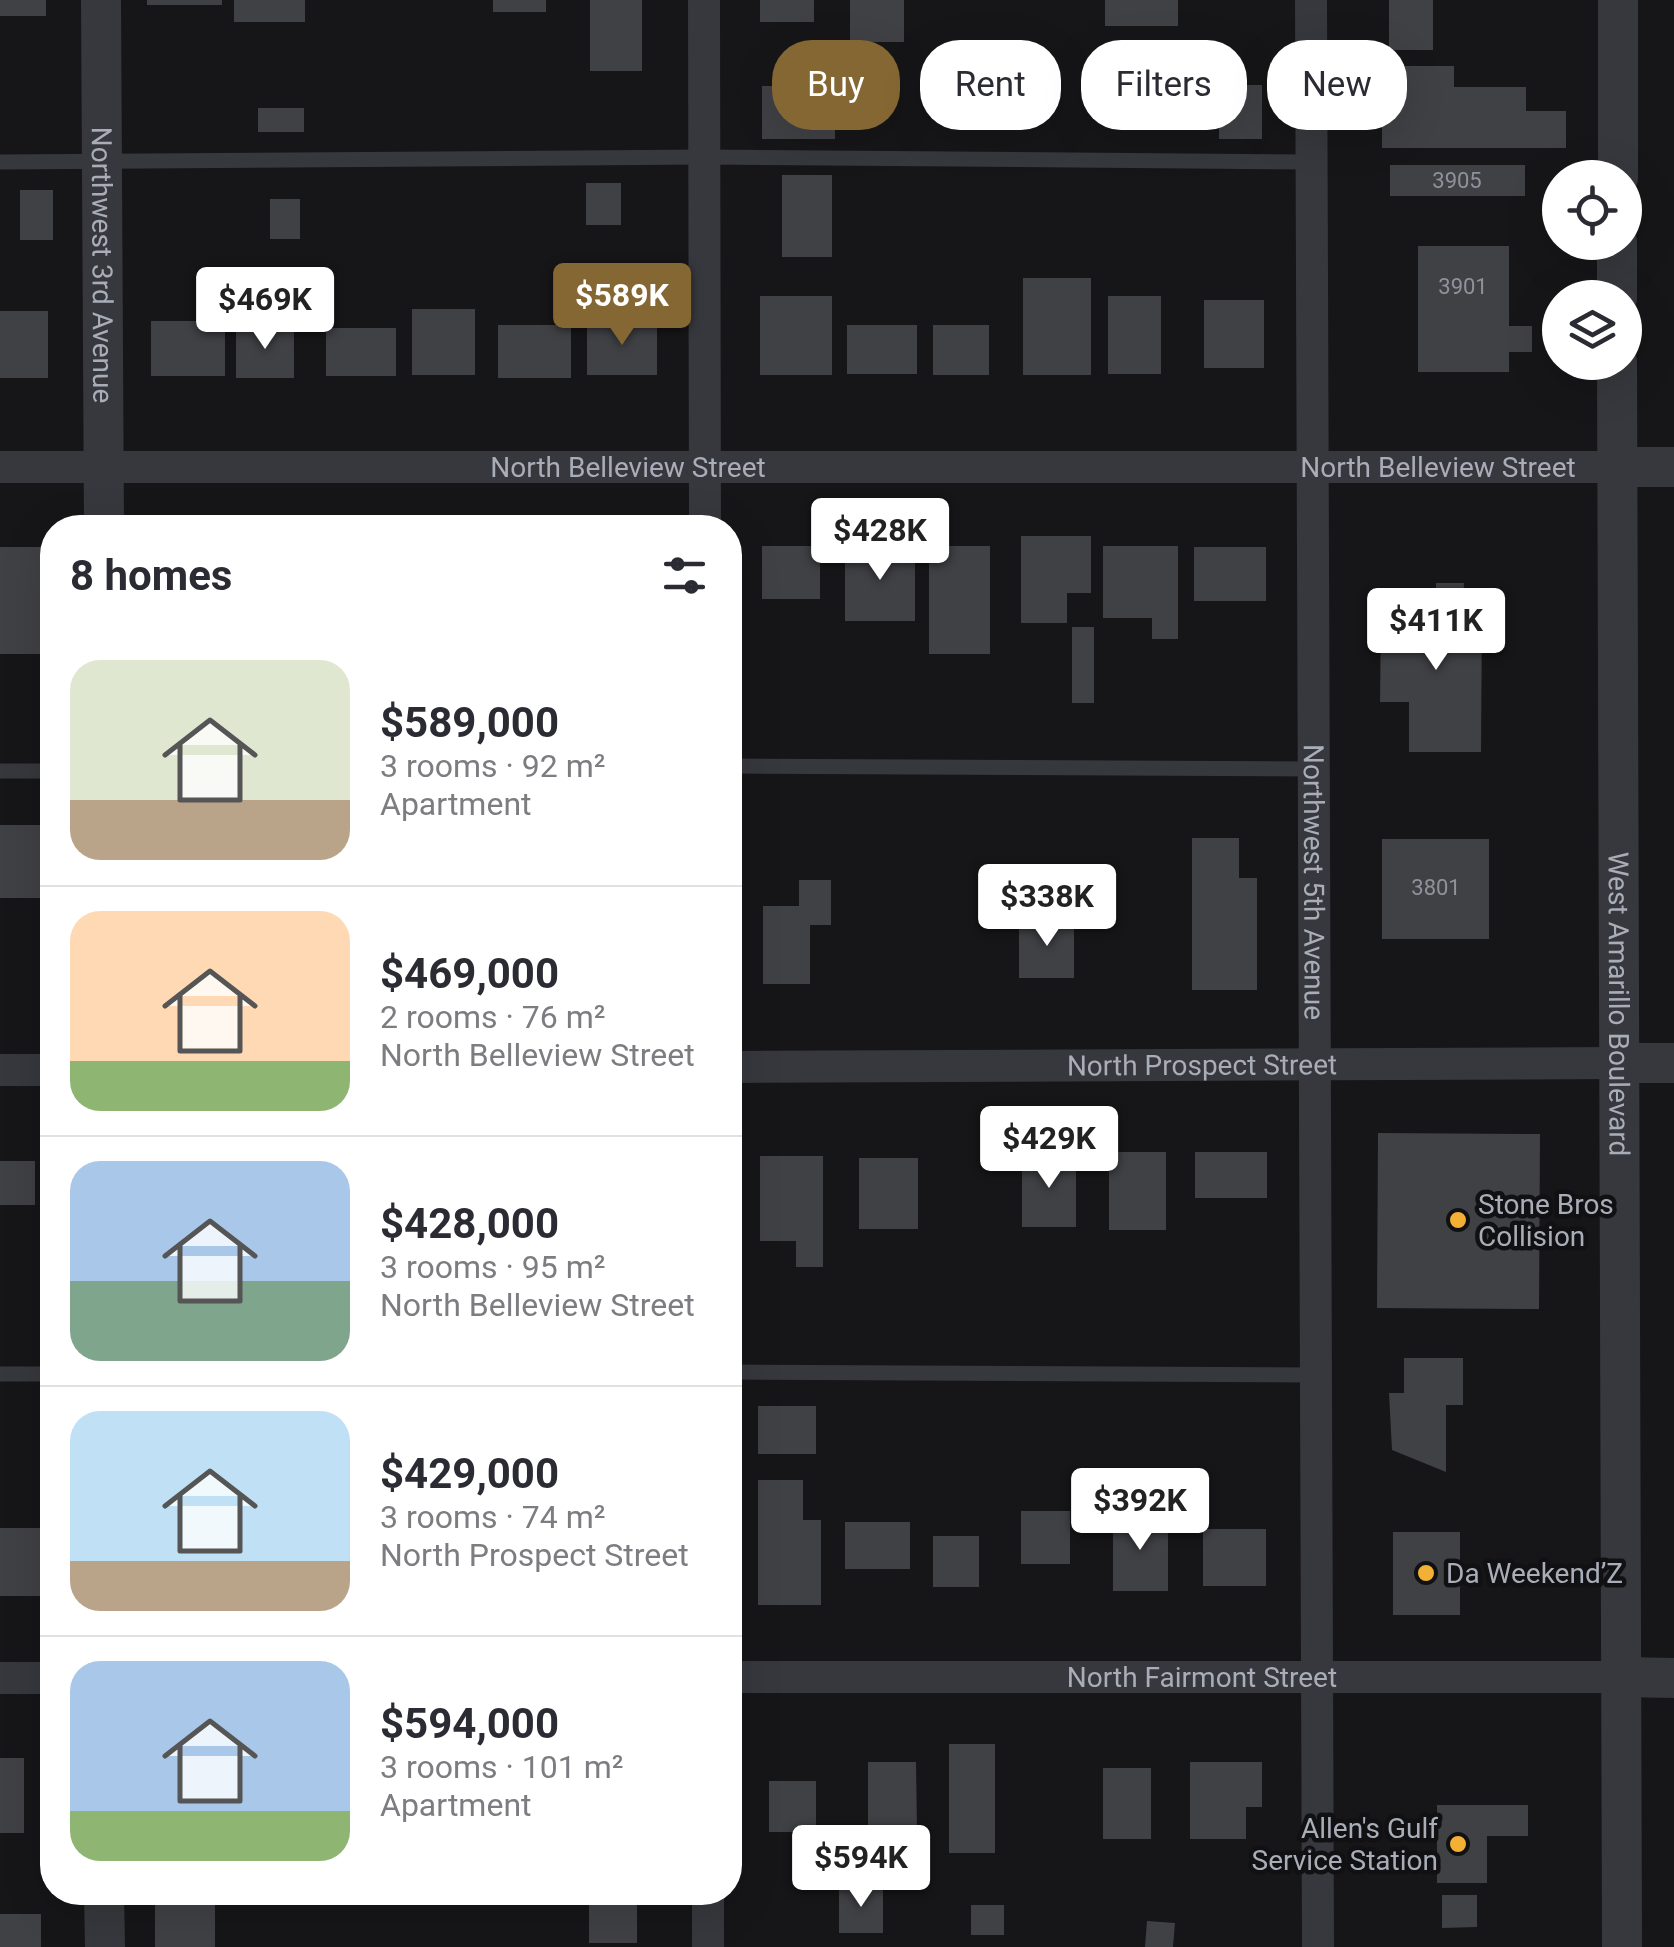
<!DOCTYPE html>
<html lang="en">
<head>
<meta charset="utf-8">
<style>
  :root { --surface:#fff; --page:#f7f7f7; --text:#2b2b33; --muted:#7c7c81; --line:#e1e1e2; --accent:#856733 }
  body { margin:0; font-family:Roboto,sans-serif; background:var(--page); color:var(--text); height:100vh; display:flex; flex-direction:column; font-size:38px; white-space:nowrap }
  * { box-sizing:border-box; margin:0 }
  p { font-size:32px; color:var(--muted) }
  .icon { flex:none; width:55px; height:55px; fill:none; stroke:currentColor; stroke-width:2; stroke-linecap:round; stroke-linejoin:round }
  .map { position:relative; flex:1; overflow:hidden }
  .panel { position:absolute; left:40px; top:515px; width:702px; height:1390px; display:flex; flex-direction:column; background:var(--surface); border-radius:40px; box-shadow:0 10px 40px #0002 }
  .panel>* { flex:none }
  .hud { position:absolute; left:772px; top:40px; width:750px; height:90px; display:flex; gap:20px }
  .fabs { position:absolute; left:1542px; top:160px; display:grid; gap:20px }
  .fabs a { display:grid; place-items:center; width:100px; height:100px; border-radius:50%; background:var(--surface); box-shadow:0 10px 40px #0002; font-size:50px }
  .price { position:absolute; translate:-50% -85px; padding:0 22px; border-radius:10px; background:#fff; color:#222; font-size:32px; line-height:65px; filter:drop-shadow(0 2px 5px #0008) }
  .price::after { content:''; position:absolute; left:50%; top:60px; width:30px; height:22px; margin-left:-15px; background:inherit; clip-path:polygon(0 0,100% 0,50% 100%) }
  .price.selected { background:var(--accent); color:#fff }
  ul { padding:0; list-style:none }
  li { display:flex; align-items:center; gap:30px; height:250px; padding:0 30px }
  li+li { border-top:2px solid var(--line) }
  li span { display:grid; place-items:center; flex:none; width:280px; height:200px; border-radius:30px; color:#555 }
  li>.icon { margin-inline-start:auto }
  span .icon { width:120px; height:120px; fill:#fffc; stroke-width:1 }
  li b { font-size:42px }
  h2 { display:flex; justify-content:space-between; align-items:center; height:120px; padding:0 30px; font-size:42px }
  .chip { padding:0 35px; border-radius:40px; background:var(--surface); box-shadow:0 10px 40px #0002; font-size:35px; line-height:90px }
  .chip.selected { background:var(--accent); color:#fff }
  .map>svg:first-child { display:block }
  .building { fill:#404145 }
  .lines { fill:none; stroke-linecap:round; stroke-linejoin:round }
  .service { stroke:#37383d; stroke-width:15 }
  .minor { stroke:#37383d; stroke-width:32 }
  .tertiary { stroke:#37383d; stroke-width:40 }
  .poi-dot { fill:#f2b134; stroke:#111113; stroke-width:4 }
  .labels { text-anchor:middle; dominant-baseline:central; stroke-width:9; stroke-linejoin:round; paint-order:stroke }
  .number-label { font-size:22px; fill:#8e929b }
  .street-label { font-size:28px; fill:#a8adb8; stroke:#111113 }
  .poi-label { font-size:28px; fill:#a8adb8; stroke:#111113; text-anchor:start }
</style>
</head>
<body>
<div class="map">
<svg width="1674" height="1947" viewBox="0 0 1674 1947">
  <rect width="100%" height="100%" fill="#161618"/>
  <g class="building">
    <rect x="0" y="0" width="46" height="16"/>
    <rect x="147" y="0" width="75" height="5"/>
    <rect x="234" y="0" width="71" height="22"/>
    <rect x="493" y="0" width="53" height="12"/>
    <rect x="590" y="0" width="52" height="71"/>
    <rect x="760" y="0" width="54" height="22"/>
    <rect x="850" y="0" width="54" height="42"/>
    <rect x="1105" y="0" width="73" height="26"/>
    <rect x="1389" y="0" width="44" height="50"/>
    <polygon points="1382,66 1454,66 1454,87 1526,87 1526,111 1566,111 1566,148 1382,148"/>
    <rect x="1219" y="85" width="43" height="54"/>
    <rect x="762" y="86" width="73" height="53"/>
    <rect x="258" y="108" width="46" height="24"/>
    <rect x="1390" y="165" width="135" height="31"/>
    <rect x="782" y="175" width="50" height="82"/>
    <rect x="586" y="183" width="35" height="42"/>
    <rect x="20" y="190" width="33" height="50"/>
    <rect x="270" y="199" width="30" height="40"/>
    <polygon points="1418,246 1509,246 1509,326 1532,326 1532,352 1509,352 1509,372 1418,372"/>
    <rect x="1023" y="278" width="68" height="97"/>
    <rect x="760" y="296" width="72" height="79"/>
    <rect x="1108" y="296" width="53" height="78"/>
    <rect x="1204" y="300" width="60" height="68"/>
    <rect x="412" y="309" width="63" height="66"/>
    <rect x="0" y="311" width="48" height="67"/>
    <rect x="151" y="321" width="74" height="55"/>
    <rect x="587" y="322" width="70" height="53"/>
    <rect x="498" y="325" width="73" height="53"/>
    <rect x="847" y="325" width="70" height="49"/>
    <rect x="933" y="325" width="56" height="50"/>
    <rect x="236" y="326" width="58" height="52"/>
    <rect x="326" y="328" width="70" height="48"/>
    <polygon points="1021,536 1091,536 1091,593 1067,593 1067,623 1021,623"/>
    <rect x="845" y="545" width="70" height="76"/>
    <rect x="762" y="546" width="58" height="53"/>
    <rect x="929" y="546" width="61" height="108"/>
    <polygon points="1103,546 1178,546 1178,639 1152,639 1152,618 1103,618"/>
    <rect x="0" y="547" width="49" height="107"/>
    <rect x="1194" y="547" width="72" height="54"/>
    <polygon points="1436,583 1464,583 1463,611 1482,612 1481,752 1409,752 1409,702 1380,702 1381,614 1436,614"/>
    <rect x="1072" y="627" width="22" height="76"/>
    <rect x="0" y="825" width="42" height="73"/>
    <polygon points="1192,838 1239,838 1239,878 1257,878 1257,990 1192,990"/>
    <rect x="1382" y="839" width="107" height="100"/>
    <polygon points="799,880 831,880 831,925 810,925 810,984 763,984 763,906 799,906"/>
    <rect x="1019" y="920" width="55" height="58"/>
    <polygon points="1378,1133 1540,1134 1539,1309 1377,1308"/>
    <rect x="1109" y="1152" width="57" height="78"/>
    <rect x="1195" y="1152" width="72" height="46"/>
    <rect x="1022" y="1155" width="54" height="72"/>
    <polygon points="760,1156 823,1156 823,1267 796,1267 796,1241 760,1241"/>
    <rect x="859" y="1158" width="59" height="71"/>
    <rect x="0" y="1161" width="35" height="44"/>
    <polygon points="1404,1358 1463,1358 1463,1405 1446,1405 1446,1472 1392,1450 1389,1393 1404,1393"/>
    <rect x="758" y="1406" width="58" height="48"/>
    <polygon points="758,1480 803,1480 803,1520 821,1520 821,1605 758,1605"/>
    <rect x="1021" y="1511" width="49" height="53"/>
    <rect x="1113" y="1516" width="55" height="75"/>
    <rect x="845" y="1522" width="65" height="47"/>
    <rect x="0" y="1528" width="52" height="68"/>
    <rect x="1203" y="1529" width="63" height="57"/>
    <rect x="1393" y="1532" width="67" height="83"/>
    <rect x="933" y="1536" width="46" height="51"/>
    <rect x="949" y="1744" width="46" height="109"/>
    <rect x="0" y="1758" width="24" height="75"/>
    <polygon points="868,1762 916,1762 917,1830 868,1830"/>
    <polygon points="1190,1762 1262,1762 1262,1807 1246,1807 1246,1839 1190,1839"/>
    <rect x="1103" y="1768" width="48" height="71"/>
    <rect x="769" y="1781" width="47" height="51"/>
    <polygon points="1437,1805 1528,1805 1528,1836 1487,1836 1487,1883 1437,1883"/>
    <rect x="839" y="1886" width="44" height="47"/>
    <rect x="155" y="1892" width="60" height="55"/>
    <polygon points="1442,1895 1477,1895 1477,1927 1442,1928"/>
    <rect x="589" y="1897" width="48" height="46"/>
    <rect x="971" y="1905" width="33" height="30"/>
    <rect x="0" y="1914" width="41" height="33"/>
    <polygon points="1147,1921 1175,1923 1173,1947 1145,1947"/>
  </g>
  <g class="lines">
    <g class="service">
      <polyline points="0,162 704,157 1312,162"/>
      <polyline points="730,766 1316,769"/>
      <polyline points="0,771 52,771"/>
      <polyline points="730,1372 1316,1375"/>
      <polyline points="0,1374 52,1374"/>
    </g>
    <g class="minor">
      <polyline points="704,0 705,528"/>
      <path id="s1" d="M1311,0L1318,1947"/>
      <path id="s2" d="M0,467H1617"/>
      <path id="s3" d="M730,1067L1617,1063"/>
      <polyline points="0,1070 52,1070"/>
      <path id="s4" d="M730,1677H1620"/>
      <polyline points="0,1678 52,1678"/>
      <polyline points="708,1947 708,1892"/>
    </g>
    <g class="tertiary">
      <path id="s5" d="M101,0L104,528"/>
      <polyline points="1618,178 1618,0"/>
      <polyline points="1617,242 1617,298"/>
      <path id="s6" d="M1617,362L1622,1947"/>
      <polyline points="1617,467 1674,467"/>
      <polyline points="1617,1063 1674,1063"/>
      <polyline points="1620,1677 1674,1678"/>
      <polyline points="104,1892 105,1947"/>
    </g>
  </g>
  <g class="poi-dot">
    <circle cx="1458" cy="1220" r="10"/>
    <circle cx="1426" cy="1573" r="10"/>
    <circle cx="1458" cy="1844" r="10"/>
  </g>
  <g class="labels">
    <g class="number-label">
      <text x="1457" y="180">3905</text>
      <text x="1463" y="286">3901</text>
      <text x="1436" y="887">3801</text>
    </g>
    <g class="street-label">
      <text stroke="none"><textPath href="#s5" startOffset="265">Northwest 3rd Avenue</textPath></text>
      <text stroke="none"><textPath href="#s2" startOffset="628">North Belleview Street</textPath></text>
      <text stroke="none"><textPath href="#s2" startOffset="1438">North Belleview Street</textPath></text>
      <text stroke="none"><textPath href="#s1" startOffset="882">Northwest 5th Avenue</textPath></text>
      <text stroke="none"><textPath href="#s6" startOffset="642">West Amarillo Boulevard</textPath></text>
      <text stroke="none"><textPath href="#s3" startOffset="472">North Prospect Street</textPath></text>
      <text stroke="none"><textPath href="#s4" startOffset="472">North Fairmont Street</textPath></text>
    </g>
    <g class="poi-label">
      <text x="1478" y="1204">Stone Bros<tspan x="1478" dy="32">Collision</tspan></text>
      <text x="1446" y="1573">Da Weekend’Z</text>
      <text x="1438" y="1828" text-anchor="end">Allen's Gulf<tspan x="1438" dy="32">Service Station</tspan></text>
    </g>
  </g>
</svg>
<div class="fabs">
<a><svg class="icon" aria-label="locate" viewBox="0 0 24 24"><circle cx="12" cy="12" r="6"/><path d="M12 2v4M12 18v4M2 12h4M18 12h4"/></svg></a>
<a><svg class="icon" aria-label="layers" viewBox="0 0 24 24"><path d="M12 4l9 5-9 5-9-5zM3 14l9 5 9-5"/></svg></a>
</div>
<b class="price selected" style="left:622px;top:348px">$589K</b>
<b class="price" style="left:265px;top:352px">$469K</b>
<b class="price" style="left:880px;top:583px">$428K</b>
<b class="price" style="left:1436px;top:673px">$411K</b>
<b class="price" style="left:1047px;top:949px">$338K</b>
<b class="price" style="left:1049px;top:1191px">$429K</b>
<b class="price" style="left:1140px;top:1553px">$392K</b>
<b class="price" style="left:861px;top:1910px">$594K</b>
<div class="hud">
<a class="chip selected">Buy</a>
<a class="chip">Rent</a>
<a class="chip">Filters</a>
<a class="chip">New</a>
</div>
<section class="panel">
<h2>8 homes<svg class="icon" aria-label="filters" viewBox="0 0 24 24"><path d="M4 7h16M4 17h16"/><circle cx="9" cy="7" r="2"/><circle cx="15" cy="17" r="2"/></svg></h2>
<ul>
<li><span style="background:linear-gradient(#dfe7d0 70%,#b9a48a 0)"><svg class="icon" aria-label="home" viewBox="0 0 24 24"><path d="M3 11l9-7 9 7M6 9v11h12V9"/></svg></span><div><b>$589,000</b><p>3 rooms · 92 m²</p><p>Apartment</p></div></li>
<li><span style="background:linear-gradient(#ffd9b3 75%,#8fb573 0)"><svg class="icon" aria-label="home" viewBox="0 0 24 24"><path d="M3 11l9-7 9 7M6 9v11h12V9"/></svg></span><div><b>$469,000</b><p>2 rooms · 76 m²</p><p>North Belleview Street</p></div></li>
<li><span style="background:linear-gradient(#a9c7e8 60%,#7fa58c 0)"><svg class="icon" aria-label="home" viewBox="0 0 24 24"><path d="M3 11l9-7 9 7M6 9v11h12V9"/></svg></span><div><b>$428,000</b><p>3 rooms · 95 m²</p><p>North Belleview Street</p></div></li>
<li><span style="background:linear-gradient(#bfe0f5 75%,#b9a48a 0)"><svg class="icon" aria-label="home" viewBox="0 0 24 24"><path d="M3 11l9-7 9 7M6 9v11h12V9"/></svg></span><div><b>$429,000</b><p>3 rooms · 74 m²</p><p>North Prospect Street</p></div></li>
<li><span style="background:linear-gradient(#a9c7e8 75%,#8fb573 0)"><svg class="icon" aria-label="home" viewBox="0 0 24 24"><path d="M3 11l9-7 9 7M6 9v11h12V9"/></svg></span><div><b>$594,000</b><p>3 rooms · 101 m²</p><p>Apartment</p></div></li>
</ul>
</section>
</div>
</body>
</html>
